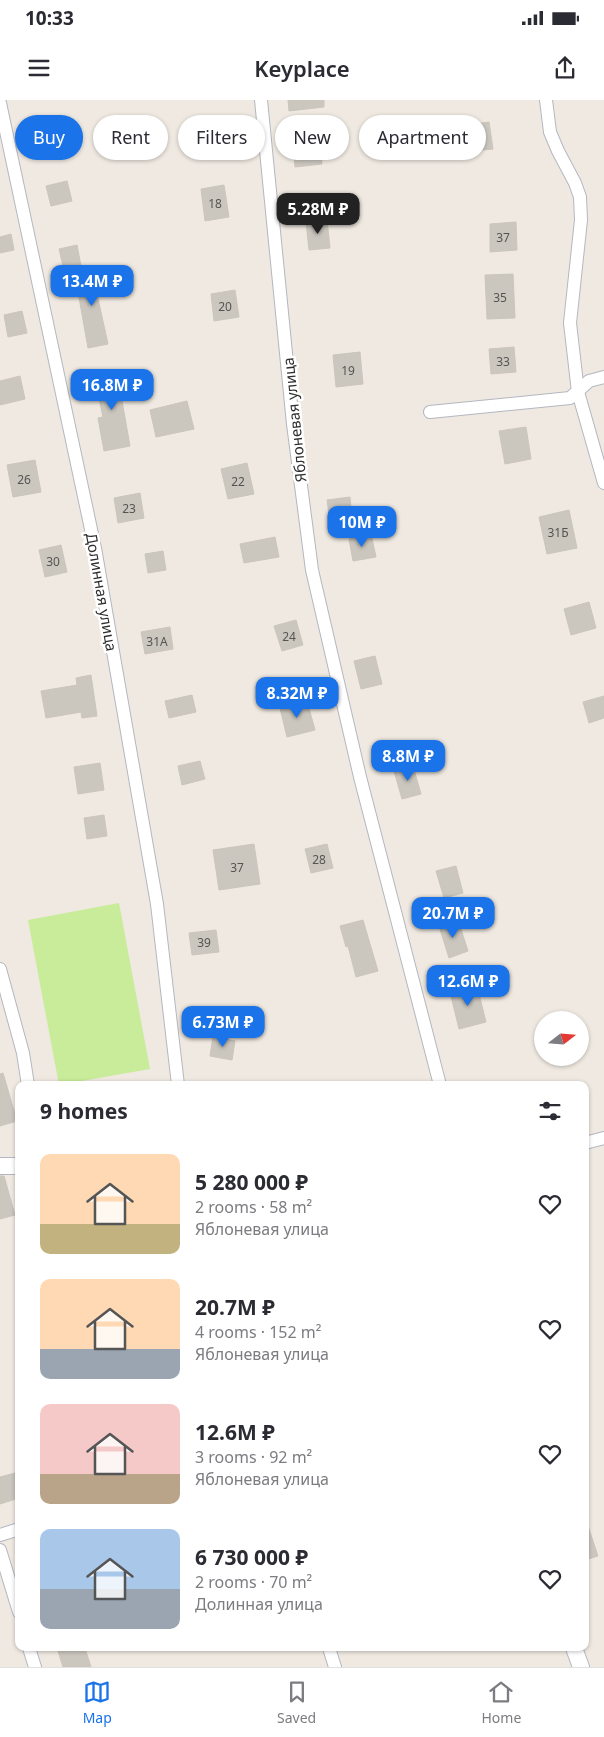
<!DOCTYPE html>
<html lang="en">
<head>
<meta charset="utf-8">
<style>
  :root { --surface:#fff; --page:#f2f2f3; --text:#2b2b33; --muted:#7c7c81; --line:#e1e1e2; --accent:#1a73e8 }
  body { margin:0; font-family:"Noto Sans",sans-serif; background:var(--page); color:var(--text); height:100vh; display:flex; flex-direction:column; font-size:19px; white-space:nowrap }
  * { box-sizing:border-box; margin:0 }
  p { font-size:16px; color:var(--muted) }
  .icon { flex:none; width:28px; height:28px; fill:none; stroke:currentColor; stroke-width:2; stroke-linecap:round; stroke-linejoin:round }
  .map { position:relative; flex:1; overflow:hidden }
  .side { position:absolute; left:15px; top:981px; width:574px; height:570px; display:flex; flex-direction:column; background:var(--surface); border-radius:10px; box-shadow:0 1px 4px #0004 }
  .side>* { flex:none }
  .banner { position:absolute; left:15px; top:15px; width:575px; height:45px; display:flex; gap:10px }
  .needle { width:32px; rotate:73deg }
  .tools { position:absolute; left:534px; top:911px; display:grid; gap:10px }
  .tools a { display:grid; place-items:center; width:55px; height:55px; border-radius:50%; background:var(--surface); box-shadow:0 1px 4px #0004; font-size:25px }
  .price { position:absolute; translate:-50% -42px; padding:0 11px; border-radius:10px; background:var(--accent); color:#fff; font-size:16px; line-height:32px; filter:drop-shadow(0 1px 2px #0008) }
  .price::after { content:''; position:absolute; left:50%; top:30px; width:15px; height:11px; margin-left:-8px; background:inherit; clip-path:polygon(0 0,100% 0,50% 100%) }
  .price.selected { background:#222; color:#fff }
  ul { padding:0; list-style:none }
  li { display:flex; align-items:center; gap:15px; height:125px; padding:0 25px }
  li span { display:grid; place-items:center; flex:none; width:140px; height:100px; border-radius:10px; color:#555 }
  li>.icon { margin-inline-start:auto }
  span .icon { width:60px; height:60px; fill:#fffc; stroke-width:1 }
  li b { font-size:21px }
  h2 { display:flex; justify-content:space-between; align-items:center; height:60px; padding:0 25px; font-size:21px }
  .pill { padding:0 18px; border-radius:22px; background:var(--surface); box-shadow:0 1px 4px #0004; font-size:18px; line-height:45px }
  .pill.selected { background:var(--accent); color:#fff }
  .status { display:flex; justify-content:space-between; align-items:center; height:35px; padding:0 25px; background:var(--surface); direction:ltr }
  .status svg { height:14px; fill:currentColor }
  header { display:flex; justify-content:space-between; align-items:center; height:65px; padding:0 25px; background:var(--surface); font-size:22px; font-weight:600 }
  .tab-bar { display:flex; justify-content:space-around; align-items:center; height:70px; border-top:1px solid var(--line); background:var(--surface); font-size:14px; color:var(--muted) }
  .tab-bar a { display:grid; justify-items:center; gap:2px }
  .tab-bar .selected { color:var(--accent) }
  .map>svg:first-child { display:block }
  .pitch { fill:#c9ec9a }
  .building { fill:#cbc7bf; stroke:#cbc5ba }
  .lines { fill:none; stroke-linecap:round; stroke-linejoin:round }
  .minor-casing { stroke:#b4b7c1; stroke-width:14 }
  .tertiary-casing { stroke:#b4b7c1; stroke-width:18 }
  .minor { stroke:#fff; stroke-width:12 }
  .tertiary { stroke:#fff; stroke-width:16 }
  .labels { text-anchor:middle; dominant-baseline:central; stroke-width:5; stroke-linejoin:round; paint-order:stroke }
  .number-label { font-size:12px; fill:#555452 }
  .street-label { font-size:15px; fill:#2e2e2e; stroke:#fff }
</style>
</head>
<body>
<div class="status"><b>10:33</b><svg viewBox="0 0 49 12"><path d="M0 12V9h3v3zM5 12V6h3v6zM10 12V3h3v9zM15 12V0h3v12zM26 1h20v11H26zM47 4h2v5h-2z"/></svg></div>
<header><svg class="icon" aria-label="menu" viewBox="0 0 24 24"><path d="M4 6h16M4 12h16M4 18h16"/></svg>Keyplace<svg class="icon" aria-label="share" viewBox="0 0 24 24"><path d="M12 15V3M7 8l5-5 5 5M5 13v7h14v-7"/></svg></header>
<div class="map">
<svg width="604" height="1567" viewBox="0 0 604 1567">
  <rect width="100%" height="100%" fill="#efe9e1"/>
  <polygon class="pitch" points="119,803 150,969 59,985 28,820"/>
  <g class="building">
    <polygon points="288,0 324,0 324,7 289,11"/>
    <polygon points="54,22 58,41 39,46 34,27"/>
    <polygon points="489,22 493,49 471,51 468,25"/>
    <polygon points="319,39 322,64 295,67 293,42"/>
    <polygon points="67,81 72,101 51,106 46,86"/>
    <polygon points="224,85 229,117 205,121 201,89"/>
    <polygon points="327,120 330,148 309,150 306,122"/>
    <polygon points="516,122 517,150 490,152 490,124"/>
    <polygon points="11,134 14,150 0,153 0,137"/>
    <polygon points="77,145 81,166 64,170 59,149"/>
    <polygon points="101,169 105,193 97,194 108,244 88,248 75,175"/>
    <polygon points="513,174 515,218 487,219 485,175"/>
    <polygon points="235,190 239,217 214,221 211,194"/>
    <polygon points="22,211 27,233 8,237 4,215"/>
    <polygon points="514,247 516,272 491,274 489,249"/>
    <polygon points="360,252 363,284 336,287 333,255"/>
    <polygon points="120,270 126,300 122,301 130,346 104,351 98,318 103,317 94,275"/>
    <polygon points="20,276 25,299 0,305 0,281"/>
    <polygon points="187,301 194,329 156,337 150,310"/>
    <polygon points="526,327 531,359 505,364 499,331"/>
    <polygon points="35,360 41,392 13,397 7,365"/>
    <polygon points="247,363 254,394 228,399 221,369"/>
    <polygon points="140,393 144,418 118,423 114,398"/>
    <polygon points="350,397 352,419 330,421 327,400"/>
    <polygon points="569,410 577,448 547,454 539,417"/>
    <polygon points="371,434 376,457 353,461 349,439"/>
    <polygon points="275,437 279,457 244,463 240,444"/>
    <polygon points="61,445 67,472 45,477 39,450"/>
    <polygon points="163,451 166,470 148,473 145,454"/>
    <polygon points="589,502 596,528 571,535 564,509"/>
    <polygon points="296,520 303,545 282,551 274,526"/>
    <polygon points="170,527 173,549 145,554 141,532"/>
    <polygon points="375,556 382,584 361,589 354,561"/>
    <polygon points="91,575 97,616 82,618 81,612 46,618 41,591 77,585 76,578"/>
    <polygon points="192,595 196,612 169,618 165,601"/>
    <polygon points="604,596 604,618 589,623 583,602"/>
    <polygon points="307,601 315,630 287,637 280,608"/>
    <polygon points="200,661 205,679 182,685 178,666"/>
    <polygon points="100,663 104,690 78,694 74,667"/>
    <polygon points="413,666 421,694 402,699 394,671"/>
    <polygon points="104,715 107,736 87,739 84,718"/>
    <polygon points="254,744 260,784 219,790 213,750"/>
    <polygon points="327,744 333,768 311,773 305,749"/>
    <polygon points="456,766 463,793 444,798 436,771"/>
    <polygon points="363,820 378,871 356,877 348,846 346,847 340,826"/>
    <polygon points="458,820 468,851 449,858 439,826"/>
    <polygon points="216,830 219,852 192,855 189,833"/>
    <polygon points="477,886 486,922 459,929 450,892"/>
    <polygon points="213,937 235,941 232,960 210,956"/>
    <polygon points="3,973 17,1021 0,1026 0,974"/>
    <polygon points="0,1076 4,1076 15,1115 0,1119"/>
    <polygon points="19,1372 19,1398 0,1404 0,1377"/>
    <polygon points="585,1423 587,1423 598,1456 585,1460"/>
    <polygon points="57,1548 85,1548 91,1567 63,1567"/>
  </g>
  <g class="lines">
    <defs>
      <g id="minor">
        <polyline points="261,0 293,324 312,470 360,677 440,985"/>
        <polyline points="546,0 550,32 558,51 575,83 580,97 581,120 570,223 578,292 604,383"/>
        <polyline points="0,3 95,448 157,804 178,985"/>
        <polyline points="430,312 570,298 589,281 604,277"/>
        <polyline points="0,869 23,953 28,985"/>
        <polyline points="585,1043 604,1038"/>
        <polyline points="0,1435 19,1429"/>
        <polyline points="0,1450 19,1512"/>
        <polyline points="29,1548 35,1567"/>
        <polyline points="329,1548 335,1567"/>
      </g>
      <g id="tertiary">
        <polyline points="0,1066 19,1066"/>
        <polyline points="574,1548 581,1567"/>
      </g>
    </defs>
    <use href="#minor" class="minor-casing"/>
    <use href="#tertiary" class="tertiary-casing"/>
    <use href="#minor" class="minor"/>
    <use href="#tertiary" class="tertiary"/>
  </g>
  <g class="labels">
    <g class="number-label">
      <text x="215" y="103">18</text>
      <text x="503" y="137">37</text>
      <text x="500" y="197">35</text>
      <text x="225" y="206">20</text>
      <text x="503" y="261">33</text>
      <text x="348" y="270">19</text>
      <text x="24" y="379">26</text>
      <text x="238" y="381">22</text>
      <text x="129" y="408">23</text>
      <text x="558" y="432">31Б</text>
      <text x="53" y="461">30</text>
      <text x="289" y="536">24</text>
      <text x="157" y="541">31А</text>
      <text x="319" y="759">28</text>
      <text x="237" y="767">37</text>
      <text x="204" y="842">39</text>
    </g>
    <g class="street-label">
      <text transform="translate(294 320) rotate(-96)">Яблоневая улица</text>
      <text transform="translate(102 492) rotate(80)">Долинная улица</text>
    </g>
  </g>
</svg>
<div class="tools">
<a><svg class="needle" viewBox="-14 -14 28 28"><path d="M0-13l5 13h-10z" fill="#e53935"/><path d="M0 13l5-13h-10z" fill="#7c7c81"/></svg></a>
</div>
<b class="price selected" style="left:318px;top:135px">5.28M ₽</b>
<b class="price" style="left:92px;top:207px">13.4M ₽</b>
<b class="price" style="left:112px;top:311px">16.8M ₽</b>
<b class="price" style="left:362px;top:448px">10M ₽</b>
<b class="price" style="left:297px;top:619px">8.32M ₽</b>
<b class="price" style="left:408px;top:682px">8.8M ₽</b>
<b class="price" style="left:453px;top:839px">20.7M ₽</b>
<b class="price" style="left:468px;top:907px">12.6M ₽</b>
<b class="price" style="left:223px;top:948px">6.73M ₽</b>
<div class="banner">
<a class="pill selected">Buy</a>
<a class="pill">Rent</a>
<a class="pill">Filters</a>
<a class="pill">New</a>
<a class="pill">Apartment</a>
</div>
<section class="side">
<h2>9 homes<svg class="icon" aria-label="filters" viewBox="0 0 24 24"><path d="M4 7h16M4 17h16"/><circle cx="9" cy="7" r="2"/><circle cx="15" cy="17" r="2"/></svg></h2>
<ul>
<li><span style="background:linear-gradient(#ffd9b3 70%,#c2b280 0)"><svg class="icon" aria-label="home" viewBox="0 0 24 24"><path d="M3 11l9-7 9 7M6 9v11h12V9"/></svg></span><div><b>5 280 000 ₽</b><p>2 rooms · 58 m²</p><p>Яблоневая улица</p></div><svg class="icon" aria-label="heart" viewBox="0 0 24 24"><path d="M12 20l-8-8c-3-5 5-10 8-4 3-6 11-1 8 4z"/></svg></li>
<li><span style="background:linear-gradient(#ffd9b3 70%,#9aa5b1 0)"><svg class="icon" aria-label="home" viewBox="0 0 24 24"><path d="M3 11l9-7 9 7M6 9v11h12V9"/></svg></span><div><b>20.7M ₽</b><p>4 rooms · 152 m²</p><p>Яблоневая улица</p></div><svg class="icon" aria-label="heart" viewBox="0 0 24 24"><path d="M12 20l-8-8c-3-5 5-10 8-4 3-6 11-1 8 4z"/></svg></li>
<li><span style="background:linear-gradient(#f6c9c9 70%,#b9a48a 0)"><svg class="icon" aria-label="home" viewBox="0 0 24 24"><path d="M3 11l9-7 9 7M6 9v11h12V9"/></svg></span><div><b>12.6M ₽</b><p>3 rooms · 92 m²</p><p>Яблоневая улица</p></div><svg class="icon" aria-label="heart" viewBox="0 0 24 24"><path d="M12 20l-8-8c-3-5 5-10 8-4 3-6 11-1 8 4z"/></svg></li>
<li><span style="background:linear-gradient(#a9c7e8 60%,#9aa5b1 0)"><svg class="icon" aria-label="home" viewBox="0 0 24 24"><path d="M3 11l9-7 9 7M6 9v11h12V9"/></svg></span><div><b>6 730 000 ₽</b><p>2 rooms · 70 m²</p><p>Долинная улица</p></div><svg class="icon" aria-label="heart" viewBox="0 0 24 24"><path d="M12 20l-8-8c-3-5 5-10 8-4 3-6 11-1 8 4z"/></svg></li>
</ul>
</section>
</div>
<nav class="tab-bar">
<a class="selected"><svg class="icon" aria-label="map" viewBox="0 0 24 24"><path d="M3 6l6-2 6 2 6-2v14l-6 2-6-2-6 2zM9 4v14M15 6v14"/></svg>Map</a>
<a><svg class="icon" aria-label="saved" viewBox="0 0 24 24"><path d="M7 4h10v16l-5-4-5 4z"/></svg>Saved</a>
<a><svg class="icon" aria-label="home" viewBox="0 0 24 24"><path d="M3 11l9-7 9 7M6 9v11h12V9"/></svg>Home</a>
</nav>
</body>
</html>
